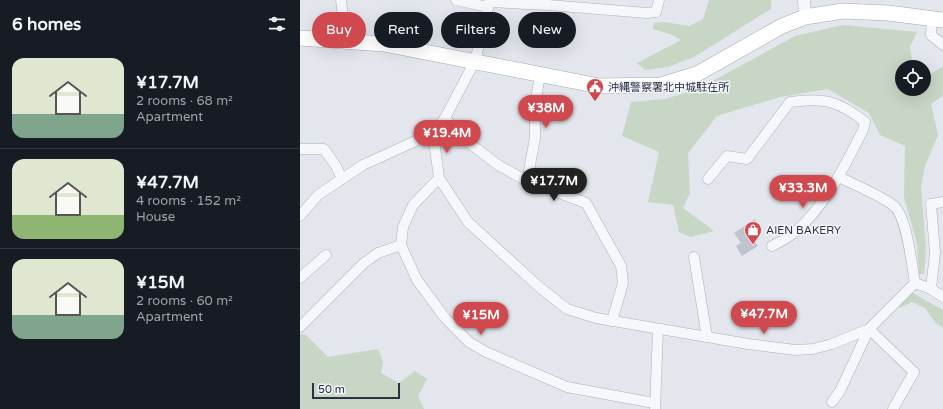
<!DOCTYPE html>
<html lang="en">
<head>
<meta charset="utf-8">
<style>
  :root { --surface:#171b24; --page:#242831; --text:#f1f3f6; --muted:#9ea1a6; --line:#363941; --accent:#d0494e }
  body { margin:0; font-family:"Varela Round","Noto Sans JP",sans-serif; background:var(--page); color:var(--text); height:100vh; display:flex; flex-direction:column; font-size:15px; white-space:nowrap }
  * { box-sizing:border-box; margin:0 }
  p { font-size:13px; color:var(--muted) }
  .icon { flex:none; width:22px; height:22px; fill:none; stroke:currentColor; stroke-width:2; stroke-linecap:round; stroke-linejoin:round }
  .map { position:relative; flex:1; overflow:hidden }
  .drawer { display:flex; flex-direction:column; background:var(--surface); width:300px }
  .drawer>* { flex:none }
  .guide { position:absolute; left:12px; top:12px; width:380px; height:36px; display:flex; gap:8px }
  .fabs { position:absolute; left:595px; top:60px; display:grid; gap:8px }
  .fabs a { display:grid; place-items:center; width:36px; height:36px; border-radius:50%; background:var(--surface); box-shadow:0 4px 16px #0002; font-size:20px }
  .scale { position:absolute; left:12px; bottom:10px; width:88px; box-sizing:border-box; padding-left:4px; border:2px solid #2b3144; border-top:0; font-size:11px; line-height:14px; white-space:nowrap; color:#2b3144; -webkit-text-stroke:3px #f3f5f9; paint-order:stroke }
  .price { position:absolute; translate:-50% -34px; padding:0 9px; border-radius:14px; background:var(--accent); color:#fff; font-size:13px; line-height:26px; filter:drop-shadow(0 1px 2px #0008) }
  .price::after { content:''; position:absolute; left:50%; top:24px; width:12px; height:9px; margin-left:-6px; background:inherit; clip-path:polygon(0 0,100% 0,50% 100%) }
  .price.active { background:#222; color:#fff }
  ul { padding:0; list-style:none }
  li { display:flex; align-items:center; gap:12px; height:100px; padding:0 12px }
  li+li { border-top:1px solid var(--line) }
  li span { display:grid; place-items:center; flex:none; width:112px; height:80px; border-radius:12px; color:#555 }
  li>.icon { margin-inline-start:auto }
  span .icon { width:48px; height:48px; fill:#fffc; stroke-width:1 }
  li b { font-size:17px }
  h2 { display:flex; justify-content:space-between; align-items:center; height:48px; padding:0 12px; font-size:17px }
  .chip { padding:0 14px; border-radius:18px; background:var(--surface); box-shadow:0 4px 16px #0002; font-size:14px; line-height:36px }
  .chip.active { background:var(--accent); color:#fff }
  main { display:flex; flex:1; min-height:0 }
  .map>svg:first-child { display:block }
  .green { fill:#c7d6c5 }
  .building { fill:#c1c4cf }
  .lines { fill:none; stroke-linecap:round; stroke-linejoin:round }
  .minor-casing { stroke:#acb0ba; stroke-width:11 }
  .tertiary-casing { stroke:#acb0ba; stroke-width:13 }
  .primary-casing { stroke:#a3a9b7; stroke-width:16 }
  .minor { stroke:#f6f7fa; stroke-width:10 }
  .tertiary { stroke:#f6f7fa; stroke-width:12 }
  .primary { stroke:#fff; stroke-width:15 }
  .labels { text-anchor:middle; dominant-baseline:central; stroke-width:3; stroke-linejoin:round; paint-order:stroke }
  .poi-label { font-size:11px; fill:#2b3144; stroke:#f3f5f9; text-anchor:start }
</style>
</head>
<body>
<main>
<section class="drawer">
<h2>6 homes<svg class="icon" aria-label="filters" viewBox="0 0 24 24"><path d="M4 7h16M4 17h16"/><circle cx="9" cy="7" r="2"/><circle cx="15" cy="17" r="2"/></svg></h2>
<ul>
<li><span style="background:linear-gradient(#dfe7d0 70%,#7fa58c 0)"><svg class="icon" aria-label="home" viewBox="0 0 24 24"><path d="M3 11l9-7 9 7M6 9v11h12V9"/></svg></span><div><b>¥17.7M</b><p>2 rooms · 68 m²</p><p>Apartment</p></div></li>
<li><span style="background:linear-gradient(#dfe7d0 70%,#8fb573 0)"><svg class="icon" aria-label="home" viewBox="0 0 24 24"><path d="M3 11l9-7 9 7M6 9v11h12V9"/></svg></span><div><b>¥47.7M</b><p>4 rooms · 152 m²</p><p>House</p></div></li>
<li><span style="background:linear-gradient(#dfe7d0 70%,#7fa58c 0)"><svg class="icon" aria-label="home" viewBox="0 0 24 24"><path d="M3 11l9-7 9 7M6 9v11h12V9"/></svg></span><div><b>¥15M</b><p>2 rooms · 60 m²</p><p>Apartment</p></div></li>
</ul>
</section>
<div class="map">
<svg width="643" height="409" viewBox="0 0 643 409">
  <rect width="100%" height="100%" fill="#e3e6ec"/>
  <g class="green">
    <polygon points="409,0 471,0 471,9 394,57 368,67 345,70 337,63 381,40 370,34 353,29 354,23 364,22 389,26 403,19"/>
    <polygon points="543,25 617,32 610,47 613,67 602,67 602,89 624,89 624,75 626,76 643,67 643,96 631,104 638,135 625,166 621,186 626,250 624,274 619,274 617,244 604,197 605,146 580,135 569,113 528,89 480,97 417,116 388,153 390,193 383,208 414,231 390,237 379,232 373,205 348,202 359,152 322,136 331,102 365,99 398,89 495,36"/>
    <polygon points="613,293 643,310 643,328 635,322 625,308 612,302 599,308 601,302"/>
    <polygon points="0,334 6,335 28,357 78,349 83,362 81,373 99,383 115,371 127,379 118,396 124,409 0,409"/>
  </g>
  <polygon class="building" points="455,219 461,229 451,236 458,246 442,256 436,246 441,243 434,233"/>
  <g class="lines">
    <defs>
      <g id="minor">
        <polyline points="41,0 46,40"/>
        <polyline points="156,0 188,7"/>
        <polyline points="189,2 248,5 347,13 356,12 359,0"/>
        <polyline points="632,18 631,35 643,45"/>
        <polyline points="145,118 164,139 198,165 227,181 286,203 321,266 323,283 312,321"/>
        <polyline points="133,133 139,178 168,222 238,286 267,309 296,318 448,344 495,350 513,349 532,344 569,329 615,283"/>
        <polyline points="0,149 24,149 36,166 42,179"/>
        <path d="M539,177C553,184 584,197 594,206C607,217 612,266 615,283"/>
        <polyline points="139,178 113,205 103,227 101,245 117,280 145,318 169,342 186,352 267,387 354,403"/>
        <path d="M408,179L427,156L447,159L490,102C523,97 539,101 565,122L563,130C544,167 527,204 495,232C489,237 480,242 472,246"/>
        <polyline points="227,181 235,138 235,106 240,74"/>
        <polyline points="0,216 18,195 63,165 133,133 145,118 175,61 190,0"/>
        <polyline points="394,257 407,337"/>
        <polyline points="0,278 26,255"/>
        <polyline points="615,283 631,289 643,297"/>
        <polyline points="631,289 635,253 631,204 643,202"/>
        <polyline points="0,327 64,263 78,253 101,245"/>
        <polyline points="569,329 614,372 593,409"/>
        <polyline points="532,402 540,391 569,329"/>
        <polyline points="355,409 358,330"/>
      </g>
      <polyline id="tertiary" points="504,0 505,17"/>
      <polyline id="primary" points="0,38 84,44 299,86 361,85 397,74 482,26 505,17 543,11 588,13 643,20"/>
    </defs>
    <use href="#minor" class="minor-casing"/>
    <use href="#tertiary" class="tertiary-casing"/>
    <use href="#primary" class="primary-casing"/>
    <use href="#minor" class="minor"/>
    <use href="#tertiary" class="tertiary"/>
    <use href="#primary" class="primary"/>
  </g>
  <defs>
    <symbol id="civic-pin" viewBox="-11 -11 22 30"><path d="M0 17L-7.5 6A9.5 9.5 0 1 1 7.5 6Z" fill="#d0494e" stroke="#f3f5f9"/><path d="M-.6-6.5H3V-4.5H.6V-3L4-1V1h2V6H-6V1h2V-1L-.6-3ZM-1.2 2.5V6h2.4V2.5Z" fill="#fff"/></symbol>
    <symbol id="shop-pin" viewBox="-11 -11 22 30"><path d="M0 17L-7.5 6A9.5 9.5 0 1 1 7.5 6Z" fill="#d0494e" stroke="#f3f5f9"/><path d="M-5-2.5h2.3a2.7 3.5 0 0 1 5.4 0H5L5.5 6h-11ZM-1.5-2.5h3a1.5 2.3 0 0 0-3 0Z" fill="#fff"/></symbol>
  </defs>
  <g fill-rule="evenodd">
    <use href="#civic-pin" x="285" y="77" width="20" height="27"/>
    <use href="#shop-pin" x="443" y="220" width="20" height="27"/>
  </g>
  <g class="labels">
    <g class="poi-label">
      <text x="308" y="87">沖縄警察署北中城駐在所</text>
      <text x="466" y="230">AIEN BAKERY</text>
    </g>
  </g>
</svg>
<div class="fabs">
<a><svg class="icon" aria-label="locate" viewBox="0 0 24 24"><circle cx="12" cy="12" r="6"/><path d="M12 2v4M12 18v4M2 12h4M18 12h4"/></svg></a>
</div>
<div class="scale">50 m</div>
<b class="price" style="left:246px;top:129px">¥38M</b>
<b class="price" style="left:147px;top:154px">¥19.4M</b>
<b class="price active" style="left:254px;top:202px">¥17.7M</b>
<b class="price" style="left:503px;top:209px">¥33.3M</b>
<b class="price" style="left:464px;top:335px">¥47.7M</b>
<b class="price" style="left:181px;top:336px">¥15M</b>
<div class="guide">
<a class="chip active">Buy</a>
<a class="chip">Rent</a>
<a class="chip">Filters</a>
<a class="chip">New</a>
</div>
</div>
</main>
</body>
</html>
